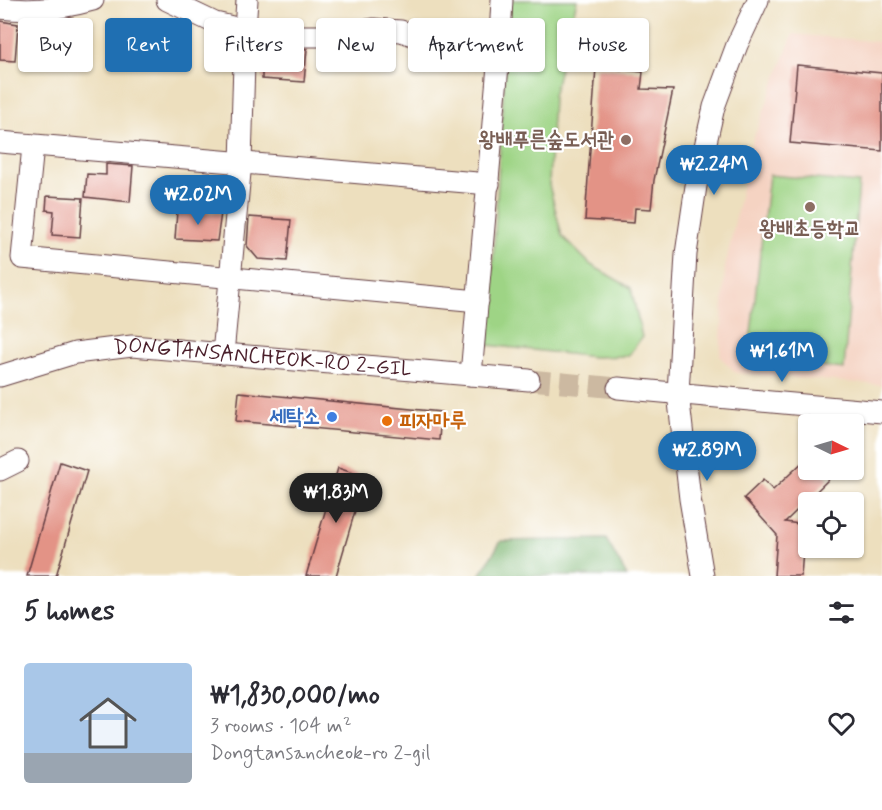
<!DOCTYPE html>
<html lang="en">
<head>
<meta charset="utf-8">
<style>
  :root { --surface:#fff; --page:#f2f2f3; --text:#2b2b33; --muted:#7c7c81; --accent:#1f6fb2 }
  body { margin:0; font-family:Mynerve,"Poor Story",sans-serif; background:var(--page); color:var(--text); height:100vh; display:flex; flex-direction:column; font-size:22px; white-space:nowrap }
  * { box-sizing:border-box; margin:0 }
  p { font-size:20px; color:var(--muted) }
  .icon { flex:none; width:33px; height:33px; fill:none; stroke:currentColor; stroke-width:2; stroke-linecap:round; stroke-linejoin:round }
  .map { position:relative; height:576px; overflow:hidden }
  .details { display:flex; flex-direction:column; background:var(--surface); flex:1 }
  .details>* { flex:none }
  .top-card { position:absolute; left:18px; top:18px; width:846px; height:54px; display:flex; gap:12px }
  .needle { width:39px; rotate:95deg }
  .tools { position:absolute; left:798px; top:414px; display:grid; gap:12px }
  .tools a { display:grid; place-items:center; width:66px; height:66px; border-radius:6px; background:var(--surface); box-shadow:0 2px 4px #0004; font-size:30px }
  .price { position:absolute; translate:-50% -51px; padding:0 14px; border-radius:21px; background:var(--accent); color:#fff; font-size:20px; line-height:39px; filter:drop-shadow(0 2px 3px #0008) }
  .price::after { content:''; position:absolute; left:50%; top:36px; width:18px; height:14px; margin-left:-9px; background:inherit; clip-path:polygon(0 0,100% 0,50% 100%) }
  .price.active { background:#222; color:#fff }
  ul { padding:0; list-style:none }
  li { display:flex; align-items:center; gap:18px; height:150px; padding:0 24px }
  li span { display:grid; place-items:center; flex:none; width:168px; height:120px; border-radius:6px; color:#555 }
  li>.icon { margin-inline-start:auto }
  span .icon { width:72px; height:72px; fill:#fffc; stroke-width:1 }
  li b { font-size:26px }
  h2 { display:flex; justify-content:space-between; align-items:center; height:72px; padding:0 24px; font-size:26px }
  .pill { padding:0 21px; border-radius:6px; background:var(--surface); box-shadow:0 2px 4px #0004; font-size:21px; line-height:54px }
  .pill.active { background:var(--accent); color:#fff }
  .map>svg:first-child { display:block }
  .built { fill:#f5d3c2 }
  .green { fill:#9ed485; stroke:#747a58; stroke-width:1.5 }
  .forest { fill:#7eb672; stroke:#646a4e; stroke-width:1.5 }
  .building { fill:#e39386 }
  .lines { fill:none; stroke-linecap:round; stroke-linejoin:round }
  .minor-tunnel { stroke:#ccb9a1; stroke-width:21; stroke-dasharray:21 10; stroke-linecap:butt }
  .minor-casing { stroke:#623c41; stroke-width:23 }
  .minor { stroke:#fff; stroke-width:21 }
  .education-dot { fill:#8d6e63; stroke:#fff; stroke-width:2 }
  .shop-dot { fill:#3f7fe0; stroke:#fff; stroke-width:2 }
  .food-dot { fill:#e8710a; stroke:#fff; stroke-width:2 }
  .labels { text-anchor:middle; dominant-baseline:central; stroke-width:4.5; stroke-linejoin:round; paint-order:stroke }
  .education-label { font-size:21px; font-weight:bold; fill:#785e54; stroke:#fff; text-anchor:end }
  .street-label { font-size:21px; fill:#4a1f2b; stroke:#fff }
  .shop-label { font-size:21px; font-weight:bold; fill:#366cbe; stroke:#fff; text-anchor:end }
  .food-label { font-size:21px; font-weight:bold; fill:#c56008; stroke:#fff; text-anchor:start }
</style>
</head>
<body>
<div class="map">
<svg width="882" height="576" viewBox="0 0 882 576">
  <rect width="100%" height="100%" fill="#fff"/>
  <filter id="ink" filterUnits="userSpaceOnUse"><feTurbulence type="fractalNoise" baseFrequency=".0167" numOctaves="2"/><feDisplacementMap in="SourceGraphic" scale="12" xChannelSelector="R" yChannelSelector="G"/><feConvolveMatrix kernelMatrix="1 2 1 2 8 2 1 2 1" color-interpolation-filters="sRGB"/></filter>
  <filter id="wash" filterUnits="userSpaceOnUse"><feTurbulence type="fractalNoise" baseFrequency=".008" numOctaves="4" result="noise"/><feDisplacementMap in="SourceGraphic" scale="24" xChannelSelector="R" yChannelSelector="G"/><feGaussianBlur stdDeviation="1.35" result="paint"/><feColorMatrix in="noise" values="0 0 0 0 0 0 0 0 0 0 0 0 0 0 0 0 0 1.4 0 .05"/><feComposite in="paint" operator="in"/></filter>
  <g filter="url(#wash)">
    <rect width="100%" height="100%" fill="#eddfbe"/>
    <polygon class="built" points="793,34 882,42 882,385 736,373 720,357 725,268 751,145"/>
    <g class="green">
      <polygon points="509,0 577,0 553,96 549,185 562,236 591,265 631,288 642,337 628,356 594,357 488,345"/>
      <polygon points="769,175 859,183 844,369 748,360"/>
    </g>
    <polygon class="forest" points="606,539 627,576 479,576 501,541"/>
    <g id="blocks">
      <g class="building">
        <polygon points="0,21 18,24 15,61 0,60"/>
        <polygon points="267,46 307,49 304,82 262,79 262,49"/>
        <polygon points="797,65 882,73 882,151 790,143"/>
        <polygon points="596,67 643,72 641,89 673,90 654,180 651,209 635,208 634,223 585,220"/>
        <polygon points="106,164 133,166 130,202 85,197 87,174 106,175"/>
        <polygon points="47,196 83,198 80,237 52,235 54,211 46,210"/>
        <polygon points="177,211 221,213 217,241 175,239"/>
        <polygon points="249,217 291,220 287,261 258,259 247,246"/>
        <polygon points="239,392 441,412 439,440 236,421"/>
        <polygon points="808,457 808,470 820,470 829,479 785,522 805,525 801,576 774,576 777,535 744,498 763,480 773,490"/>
        <polygon points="60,462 87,471 56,576 27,576"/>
        <polygon points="338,468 365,477 336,576 306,576"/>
      </g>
    </g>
  </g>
  <g filter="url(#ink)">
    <use href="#blocks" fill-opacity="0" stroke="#623c41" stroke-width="1.5"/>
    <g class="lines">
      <polyline class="minor-tunnel" points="529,380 618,388"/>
      <defs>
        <g id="minor">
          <polyline points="167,0 215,23 245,30 241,162 223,354"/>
          <polyline points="247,0 245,30 291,36 331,36 373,29 401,31 448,48 499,54 471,375"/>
          <path d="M0,8C32,12 62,9 93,0"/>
          <polyline points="499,54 502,0"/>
          <polyline points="0,142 489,184"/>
          <polyline points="33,146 22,258 478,301"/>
          <path id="s1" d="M0,376L75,353L132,346L529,380"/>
          <polyline points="618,388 882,412"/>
          <polyline points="0,470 18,461"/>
          <polyline points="703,576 690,499 678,393 686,254 696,186 714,107 737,45 758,0"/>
        </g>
      </defs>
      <use href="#minor" class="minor-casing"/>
      <use href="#minor" class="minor"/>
    </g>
  </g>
  <g class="education-dot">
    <circle cx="626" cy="140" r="6"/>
    <circle cx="810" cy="207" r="6"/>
  </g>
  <circle class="shop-dot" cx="332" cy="417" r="6"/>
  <circle class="food-dot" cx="387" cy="421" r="6"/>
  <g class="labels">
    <g class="education-label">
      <text x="614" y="140">왕배푸른숲도서관</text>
      <text x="810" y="229" text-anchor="middle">왕배초등학교</text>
    </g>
    <g class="street-label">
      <text stroke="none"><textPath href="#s1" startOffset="267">DONGTANSANCHEOK-RO 2-GIL</textPath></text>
    </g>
    <g class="shop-label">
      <text x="320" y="417">세탁소</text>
    </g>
    <g class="food-label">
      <text x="399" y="421">피자마루</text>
    </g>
  </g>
</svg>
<div class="tools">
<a><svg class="needle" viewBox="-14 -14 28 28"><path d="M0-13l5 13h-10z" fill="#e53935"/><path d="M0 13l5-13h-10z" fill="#7c7c81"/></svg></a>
<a><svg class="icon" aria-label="locate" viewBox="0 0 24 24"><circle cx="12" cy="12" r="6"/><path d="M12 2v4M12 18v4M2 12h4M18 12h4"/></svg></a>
</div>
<b class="price" style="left:714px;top:196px">₩2.24M</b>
<b class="price" style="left:198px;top:226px">₩2.02M</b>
<b class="price" style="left:782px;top:383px">₩1.61M</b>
<b class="price" style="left:707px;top:482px">₩2.89M</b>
<b class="price active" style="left:336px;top:524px">₩1.83M</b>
<div class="top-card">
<a class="pill">Buy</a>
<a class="pill active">Rent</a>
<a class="pill">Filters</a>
<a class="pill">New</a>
<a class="pill">Apartment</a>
<a class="pill">House</a>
</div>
</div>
<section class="details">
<h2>5 homes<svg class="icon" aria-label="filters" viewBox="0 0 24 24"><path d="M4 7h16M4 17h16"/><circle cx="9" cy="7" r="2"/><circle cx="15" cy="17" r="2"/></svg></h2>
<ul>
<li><span style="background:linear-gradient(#a9c7e8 75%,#9aa5b1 0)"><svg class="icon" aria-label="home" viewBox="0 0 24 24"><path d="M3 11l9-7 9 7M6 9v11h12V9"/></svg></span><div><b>₩1,830,000/mo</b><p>3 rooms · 104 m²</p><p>Dongtansancheok-ro 2-gil</p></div><svg class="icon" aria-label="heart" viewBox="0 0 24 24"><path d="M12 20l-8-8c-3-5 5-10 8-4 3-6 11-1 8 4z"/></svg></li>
</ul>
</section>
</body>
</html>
